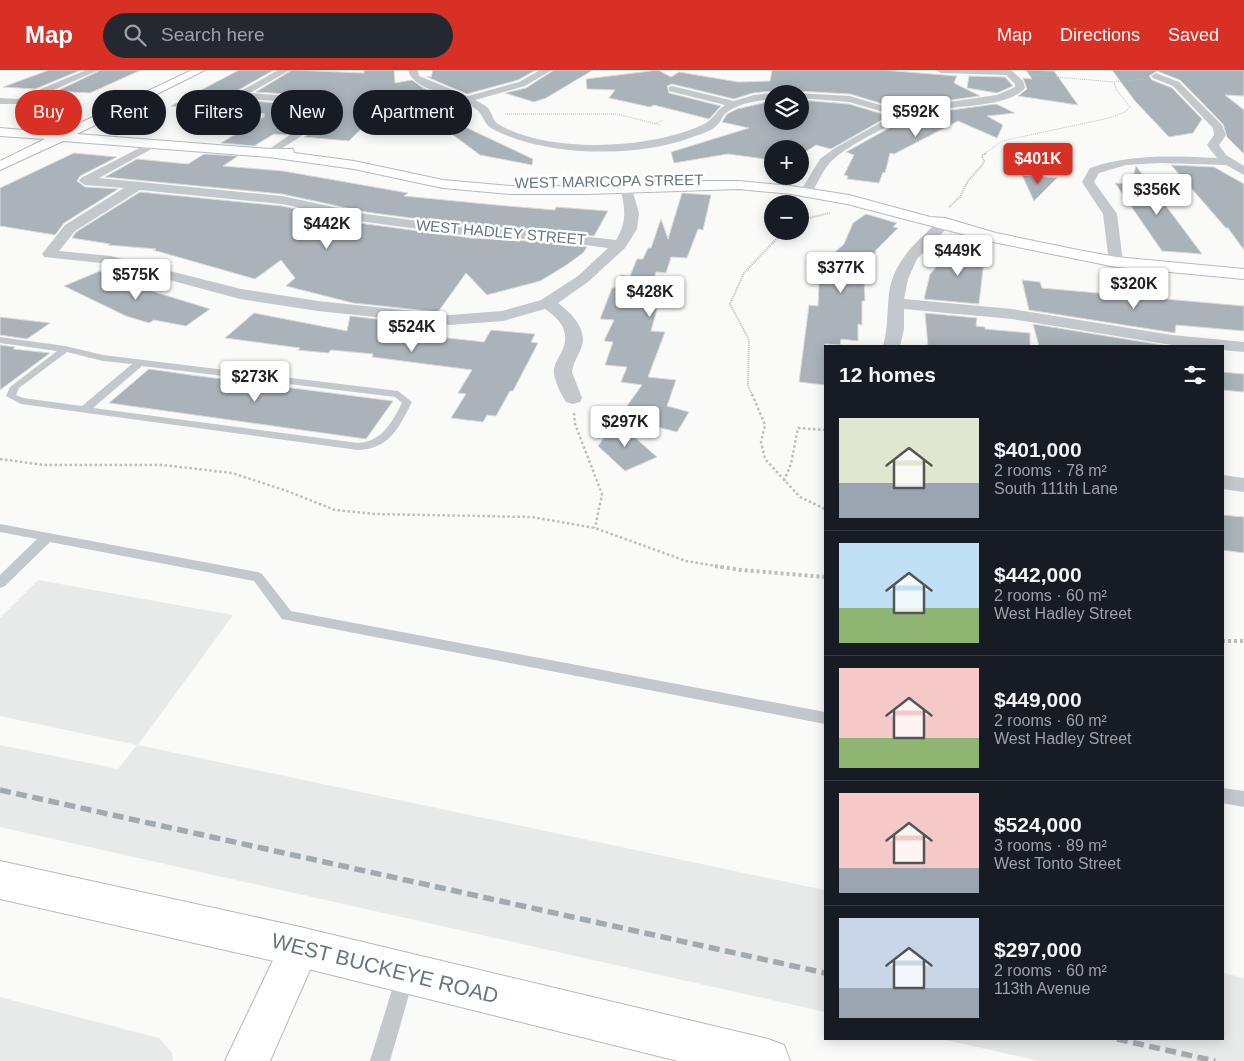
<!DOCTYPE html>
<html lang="en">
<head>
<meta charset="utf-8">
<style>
  :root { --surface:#171b24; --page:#242831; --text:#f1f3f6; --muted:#9ea1a6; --line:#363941; --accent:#d93025 }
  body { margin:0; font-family:Helvetica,sans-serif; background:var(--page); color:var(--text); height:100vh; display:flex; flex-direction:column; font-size:19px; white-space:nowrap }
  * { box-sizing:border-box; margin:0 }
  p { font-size:16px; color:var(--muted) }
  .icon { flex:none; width:28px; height:28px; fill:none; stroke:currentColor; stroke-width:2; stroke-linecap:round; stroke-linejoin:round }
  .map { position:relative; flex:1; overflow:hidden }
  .details { position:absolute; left:824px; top:275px; width:400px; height:695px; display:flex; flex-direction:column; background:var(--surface); border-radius:0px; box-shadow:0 2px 12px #0003 }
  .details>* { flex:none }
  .guide { position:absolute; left:15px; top:20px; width:475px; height:45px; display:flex; gap:10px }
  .tools { position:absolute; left:764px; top:15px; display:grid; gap:10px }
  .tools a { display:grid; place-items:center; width:45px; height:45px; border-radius:50%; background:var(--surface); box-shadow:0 2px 12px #0003; font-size:25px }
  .price { position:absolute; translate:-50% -42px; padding:0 11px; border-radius:5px; background:#fff; color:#222; font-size:16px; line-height:32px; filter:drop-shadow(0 1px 2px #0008) }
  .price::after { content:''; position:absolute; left:50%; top:30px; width:15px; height:11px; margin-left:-8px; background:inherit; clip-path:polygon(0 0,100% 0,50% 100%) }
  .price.selected { background:var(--accent); color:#fff }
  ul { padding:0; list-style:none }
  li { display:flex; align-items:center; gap:15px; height:125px; padding:0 15px }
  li+li { border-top:1px solid var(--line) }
  li span { display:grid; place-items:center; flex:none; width:140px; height:100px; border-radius:0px; color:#555 }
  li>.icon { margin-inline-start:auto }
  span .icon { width:60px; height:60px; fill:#fffc; stroke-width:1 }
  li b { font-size:21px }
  h2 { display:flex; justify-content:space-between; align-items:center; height:60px; padding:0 15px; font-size:21px }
  .chip { padding:0 18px; border-radius:22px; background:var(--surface); box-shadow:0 2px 12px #0003; font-size:18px; line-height:45px }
  .chip.selected { background:var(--accent); color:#fff }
  header { display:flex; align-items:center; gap:30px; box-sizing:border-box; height:70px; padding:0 25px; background:var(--accent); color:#fff }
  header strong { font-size:24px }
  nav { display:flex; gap:28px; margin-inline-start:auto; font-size:18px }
  .search { width:350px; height:45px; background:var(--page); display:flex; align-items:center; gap:12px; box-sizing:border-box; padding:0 18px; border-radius:28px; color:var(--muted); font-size:19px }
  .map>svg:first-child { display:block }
  .built { fill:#e8e9e9 }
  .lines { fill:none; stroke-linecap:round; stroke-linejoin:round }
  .stream { fill:#bbc7cb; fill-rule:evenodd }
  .building { fill:#aab3b9; stroke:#dcdcda }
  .secondary-casing { stroke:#b3babf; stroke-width:2 }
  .primary-casing { stroke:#b5babe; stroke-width:2 }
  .path-far3 { stroke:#bbbfc2; stroke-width:1; stroke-dasharray:1 1; stroke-linecap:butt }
  .path-far2 { stroke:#bbbfc2; stroke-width:2; stroke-dasharray:1 1; stroke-linecap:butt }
  .path-far1 { stroke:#bbbfc2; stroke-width:2.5; stroke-dasharray:2.5 2.5; stroke-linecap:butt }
  .path { stroke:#bbbfc2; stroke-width:4; stroke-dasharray:3 3; stroke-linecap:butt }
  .lane { fill:#c3c8cc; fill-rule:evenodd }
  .street { fill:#c3c8cc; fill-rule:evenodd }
  .secondary { fill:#fff; fill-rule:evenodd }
  .primary { fill:#fff; fill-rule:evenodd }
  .rail { stroke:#a2aab0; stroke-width:5.5; stroke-dasharray:11 5.5; stroke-linecap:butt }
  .labels { text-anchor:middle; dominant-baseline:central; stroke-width:5; stroke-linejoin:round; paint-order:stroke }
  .far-street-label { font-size:15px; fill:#657683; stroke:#fff }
  .near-street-label { font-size:21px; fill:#657683; stroke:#fff }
</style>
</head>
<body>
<header>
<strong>Map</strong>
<div class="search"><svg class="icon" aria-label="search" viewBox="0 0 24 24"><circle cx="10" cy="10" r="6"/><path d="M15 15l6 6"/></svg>Search here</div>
<nav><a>Map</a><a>Directions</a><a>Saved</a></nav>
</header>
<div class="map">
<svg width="1244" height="991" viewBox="0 0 1244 991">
  <rect width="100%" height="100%" fill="#fafaf8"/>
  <g class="built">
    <polygon points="38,510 233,545 138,675 825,820 825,942 0,757 0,675 118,699 137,675 0,646 0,548"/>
    <polygon points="1223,903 1244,908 1244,991 1039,991 941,969 1222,969"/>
    <polygon points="0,927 159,968 172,983 173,991 0,991"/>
  </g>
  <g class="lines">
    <polygon class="stream" points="101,53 140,53 142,54 140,55 102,55"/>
  </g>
  <g class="building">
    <polygon points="49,0 81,0 35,19 3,17"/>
    <polygon points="101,0 141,0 90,23 57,21"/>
    <polygon points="239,0 274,0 233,23 232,26 238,30 288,34 309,39 313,43 308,51 286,65 274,64 254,76 221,73 265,46 262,46 265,44 171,36"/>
    <polygon points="292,0 364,3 364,0 394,0 395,13 412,10 423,18 451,28 444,30 456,39 424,44 407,31 406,32 393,27 349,71 304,67 318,58 327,44 320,32 288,24 256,22"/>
    <polygon points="433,0 536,0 518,10 467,24 427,7 431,7"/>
    <polygon points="554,0 593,0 546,28 534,32 505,23 526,18"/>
    <polygon points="658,0 671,7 679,2 738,12 770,11 772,0 882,0 957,6 954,13 980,26 928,33 903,40 850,24 797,21 795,24 777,24 772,21 753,23 734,29 672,14 667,16 669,23 721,36 709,49 654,35 650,37 609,28 615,20 587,19 586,9"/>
    <polygon points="1026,0 1054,1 1078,35 1018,26 1027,19 1023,8 1032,9"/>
    <polygon points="1112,0 1244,0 1244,26 1225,25 1244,40 1244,84 1227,67 1223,54 1180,10 1157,1 1149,6 1152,10 1172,18 1202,49 1193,63 1169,67 1135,31"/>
    <polygon points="969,6 1005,7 1013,16 997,23 967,18"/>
    <polygon points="800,30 849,34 889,46 831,79 816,75 805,82 800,81 800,79 772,75 772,90 728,84 674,93 671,82 749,58 722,52 727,44 737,39 772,31 772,51 800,51"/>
    <polygon points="996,34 1015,43 987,46 1003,55 997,68 958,51 894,84 890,83 885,103 883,102 879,113 847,109 848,106 844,105 854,85 846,82 891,57 929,43"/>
    <polygon points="446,48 533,89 532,95 480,85 441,56"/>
    <polygon points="74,83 117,87 80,106 77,111 85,117 118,119 64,153 55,165 0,156 0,118"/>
    <polygon points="204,84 238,86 223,96 283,101 408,123 404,126 496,135 555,140 556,137 608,141 594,166 547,160 471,156 366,142 282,124 105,107 137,89 188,94"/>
    <polygon points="1171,95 1214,97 1244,114 1244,180 1228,158 1226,158"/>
    <polygon points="1136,96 1202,184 1162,181 1115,113 1131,114"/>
    <polygon points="1022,105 1057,108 1034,131"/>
    <polygon points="140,122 282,136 366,154 471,168 547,172 587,177 583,183 565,196 540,211 487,225 466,203 438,242 353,233 286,216 295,208 281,190 255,209 153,180 156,179 108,175 110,174 72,168 76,162"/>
    <polygon points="682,123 711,125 703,160 698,159 687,188 671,187 666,203 656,202 644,238 657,239 651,261 665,262 648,307 676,310 667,336 689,342 677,362 619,347 642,315 621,312 627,297 605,295 613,272 604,271 614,250 600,249 612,218 615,218 621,205 630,206 637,189 643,189 648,178 651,178 661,149 668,169"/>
    <polygon points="866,144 897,153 893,157 898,158 876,180 864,210 865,231 862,231 862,255 858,254 858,271 841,269 840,275 825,274 825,315 799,312 809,235 818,236 820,192 825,182 834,183 844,174 853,153"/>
    <polygon points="957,174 985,181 979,234 924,229 930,204"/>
    <polygon points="100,201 139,219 142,218 210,239 186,256 154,250 149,253 126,246 64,216"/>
    <polygon points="1022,210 1040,212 1042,218 1244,236 1244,261 1176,255 1175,263 1029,240"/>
    <polygon points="254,243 347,261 350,246 429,255 421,265 484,272 491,260 535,264 531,272 538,273 513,321 510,321 496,346 487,345 483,352 451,348 466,324 458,323 472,300 372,287 373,284 331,280 328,283 298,280 300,278 225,268"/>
    <polygon points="925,243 977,248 976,256 985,257 985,259 1030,263 1030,276 928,276"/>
    <polygon points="0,247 50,253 27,269 0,265"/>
    <polygon points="1033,254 1168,276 1039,276"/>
    <polygon points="0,275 15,277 13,279 50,283 0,320"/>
    <polygon points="149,299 191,305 393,331 366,369 109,333"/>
    <polygon points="1222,302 1244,304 1244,322 1222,320"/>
    <polygon points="616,351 657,387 625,401 598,376"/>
    <polygon points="1222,445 1244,447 1244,483 1222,480"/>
  </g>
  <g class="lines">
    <defs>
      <g id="secondary">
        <polygon points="192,0 205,0 77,64 270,79 293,79 294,83 354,91 443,110 511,116 587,116 700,111 739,111 791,116 849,125 930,147 945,148 996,163 1078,180 1116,187 1244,199 1244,209 1116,197 993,172 847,134 791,124 739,119 587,124 511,124 443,118 354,99 269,87 63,71 0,100 0,91 45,69 0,66 0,58 59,63"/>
        <polygon points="300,857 314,863 320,877 270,991 225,991 286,863"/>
      </g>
      <polygon id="primary" points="0,791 300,857 768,969 784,975 790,991 678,991 300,897 0,829"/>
    </defs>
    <use href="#secondary" class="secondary-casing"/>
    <use href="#primary" class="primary-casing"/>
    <g class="path-far3">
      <polyline points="1032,5 1114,12"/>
      <polyline points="505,44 617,44 660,55"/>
      <polyline points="654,54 663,50"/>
      <polyline points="984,84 1002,71 1109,48 1125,42 1130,37 1116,19 1114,12 1143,9"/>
    </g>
    <g class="path-far2">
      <polyline points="949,137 960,127 968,111 983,94 984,91 982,86 986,83"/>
      <polyline points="800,150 830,143"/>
      <polyline points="752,325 748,315 749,270 730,234 744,203 784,161"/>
    </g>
    <g class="path-far1">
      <polyline points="752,324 765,355 761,372 765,389 800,427 825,439"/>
      <polyline points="574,343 575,354 602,424 595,458"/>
      <polyline points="0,389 44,395 163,395 232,403 287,421 335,440 374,444 532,447 595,458 686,491 722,497"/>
      <polyline points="784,411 791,394 798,358 825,360"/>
    </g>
    <g class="path">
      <polyline points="715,496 741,500 825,507"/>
      <polyline points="1222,571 1244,571"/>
    </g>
    <g class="lane">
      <path d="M0,267L65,276L103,285L398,321L412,332C399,357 390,379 358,380L21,334L6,326L10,317L57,281L0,273ZM67,282L103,291L132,294L82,336L23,328L16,325L19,318ZM142,296L395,327L402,333C392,352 382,372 358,373L93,338Z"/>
      <polygon points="0,454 258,502 262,504 291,541 825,642 825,654 287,550 282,549 254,511 50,472 5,516 0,518 0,505 37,469 0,462"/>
      <polygon points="1222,718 1244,721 1244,737 1222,733"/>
      <polygon points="405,898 412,900 414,907 390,991 370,991 396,907 398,900"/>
    </g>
    <g class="street">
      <polygon points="86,0 99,0 22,34 0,34 0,28 17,29"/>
      <polygon points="278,0 290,0 250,23 288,26 318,33 325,43 317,56 270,86 266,85 264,83 266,81 309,52 315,43 310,37 288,32 239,28 234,25"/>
      <path d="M408,0H418L419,6L468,26L519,12L540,0H552L525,16L475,30C479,32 485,35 488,38C492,43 493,51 498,54C549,85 655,79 706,53C713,49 717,40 725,35L669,21V17L672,16L734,31L754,25L772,23L775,24H772V29C756,31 739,33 726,43C722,46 721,52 717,55C712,61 698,65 690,68C635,88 543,87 491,58C485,55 484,48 480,43C477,39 470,35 465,32C448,22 414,21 408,0Z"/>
      <path d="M936,0H1011L1023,11L1025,18C1007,38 955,35 929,41C905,46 843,76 828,95C821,104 817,115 810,125H802L800,122L820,89L835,78L894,45L849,32L800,28V24L797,23L850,26L903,42L928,35L997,25L1015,17V14L1006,5L941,3Z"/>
      <path d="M1156,3L1179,12L1222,55L1226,65L1219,75L1226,85L1244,96V105L1226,95L1160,93L1126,95L1099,103L1094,112L1117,144L1123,192L1121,195H1111L1109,192L1103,144L1082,112L1090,98C1132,84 1173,86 1217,88L1207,75L1214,65L1213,58L1173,16L1153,8L1151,6Z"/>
      <path d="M153,71L159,74L157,76L99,108L282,126L366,144L471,158L547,162L616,170C629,149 624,135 619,112L625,108L629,109L639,143L637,159L625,178L588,212L558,233C571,243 587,258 582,276C579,285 573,292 572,302L582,328L580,332L573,334L566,332C561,324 553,309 554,299C555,293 559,287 562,281C571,262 560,249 545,239L503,251L450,255L318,241L240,229L110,194L44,187L42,184L65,155L124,118L85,115L79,111L81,108ZM140,120L282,134L366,152L471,166L547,170L608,178L578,206L541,230L502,241L450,245L318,231L241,219L111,186L59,181L75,161Z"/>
      <path d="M945,149L952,153L917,189L908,209L904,229L1012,239L1172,265L1244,272V282L1222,280V276L1172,275L1012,249L904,239V259L900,276H883C888,259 887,242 889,223C892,200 907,180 924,165C930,159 937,151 945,149Z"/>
      <polygon points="1222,405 1244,408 1244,422 1222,419"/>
    </g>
    <use href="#secondary" class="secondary"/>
    <use href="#primary" class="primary"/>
    <g class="rail">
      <polyline points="0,720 825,903"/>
      <polyline points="1117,969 1215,991"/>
    </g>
  </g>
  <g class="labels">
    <g class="far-street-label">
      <text transform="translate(609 111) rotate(-1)">WEST MARICOPA STREET</text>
      <text transform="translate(501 162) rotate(5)">WEST HADLEY STREET</text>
    </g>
    <g class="near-street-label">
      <text transform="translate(385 898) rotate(14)">WEST BUCKEYE ROAD</text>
    </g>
  </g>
</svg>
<div class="tools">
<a><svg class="icon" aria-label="layers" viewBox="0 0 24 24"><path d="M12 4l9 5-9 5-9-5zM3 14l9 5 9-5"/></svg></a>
<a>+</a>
<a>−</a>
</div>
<b class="price" style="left:916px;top:68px">$592K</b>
<b class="price selected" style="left:1038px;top:115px">$401K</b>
<b class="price" style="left:1157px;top:146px">$356K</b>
<b class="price" style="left:327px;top:180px">$442K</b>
<b class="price" style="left:958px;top:207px">$449K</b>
<b class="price" style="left:841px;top:224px">$377K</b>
<b class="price" style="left:136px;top:231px">$575K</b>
<b class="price" style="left:1134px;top:240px">$320K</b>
<b class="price" style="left:650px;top:248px">$428K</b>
<b class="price" style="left:412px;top:283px">$524K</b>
<b class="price" style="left:255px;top:333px">$273K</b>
<b class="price" style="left:625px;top:378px">$297K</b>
<div class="guide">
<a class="chip selected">Buy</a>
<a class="chip">Rent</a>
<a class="chip">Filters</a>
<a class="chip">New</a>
<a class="chip">Apartment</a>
</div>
<section class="details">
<h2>12 homes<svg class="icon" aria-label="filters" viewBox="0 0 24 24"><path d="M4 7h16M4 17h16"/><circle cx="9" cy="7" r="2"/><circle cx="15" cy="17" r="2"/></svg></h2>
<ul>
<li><span style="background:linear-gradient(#dfe7d0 65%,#9aa5b1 0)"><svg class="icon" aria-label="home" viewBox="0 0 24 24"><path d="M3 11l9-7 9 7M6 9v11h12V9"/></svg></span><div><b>$401,000</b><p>2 rooms · 78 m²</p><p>South 111th Lane</p></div></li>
<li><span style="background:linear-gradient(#bfe0f5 65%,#8fb573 0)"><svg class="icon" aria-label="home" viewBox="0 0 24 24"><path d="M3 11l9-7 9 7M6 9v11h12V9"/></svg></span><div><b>$442,000</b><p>2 rooms · 60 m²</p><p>West Hadley Street</p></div></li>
<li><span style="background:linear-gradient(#f6c9c9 70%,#8fb573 0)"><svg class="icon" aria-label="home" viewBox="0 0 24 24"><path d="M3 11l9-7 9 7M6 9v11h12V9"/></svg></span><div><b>$449,000</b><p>2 rooms · 60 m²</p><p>West Hadley Street</p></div></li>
<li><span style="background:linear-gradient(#f6c9c9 75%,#9aa5b1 0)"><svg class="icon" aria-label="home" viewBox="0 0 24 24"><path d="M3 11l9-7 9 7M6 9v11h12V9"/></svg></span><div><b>$524,000</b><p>3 rooms · 89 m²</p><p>West Tonto Street</p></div></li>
<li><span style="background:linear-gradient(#c9d6e8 70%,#9aa5b1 0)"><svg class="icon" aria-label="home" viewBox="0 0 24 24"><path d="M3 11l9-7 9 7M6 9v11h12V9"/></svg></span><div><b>$297,000</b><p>2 rooms · 60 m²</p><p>113th Avenue</p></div></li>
</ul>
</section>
</div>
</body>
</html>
